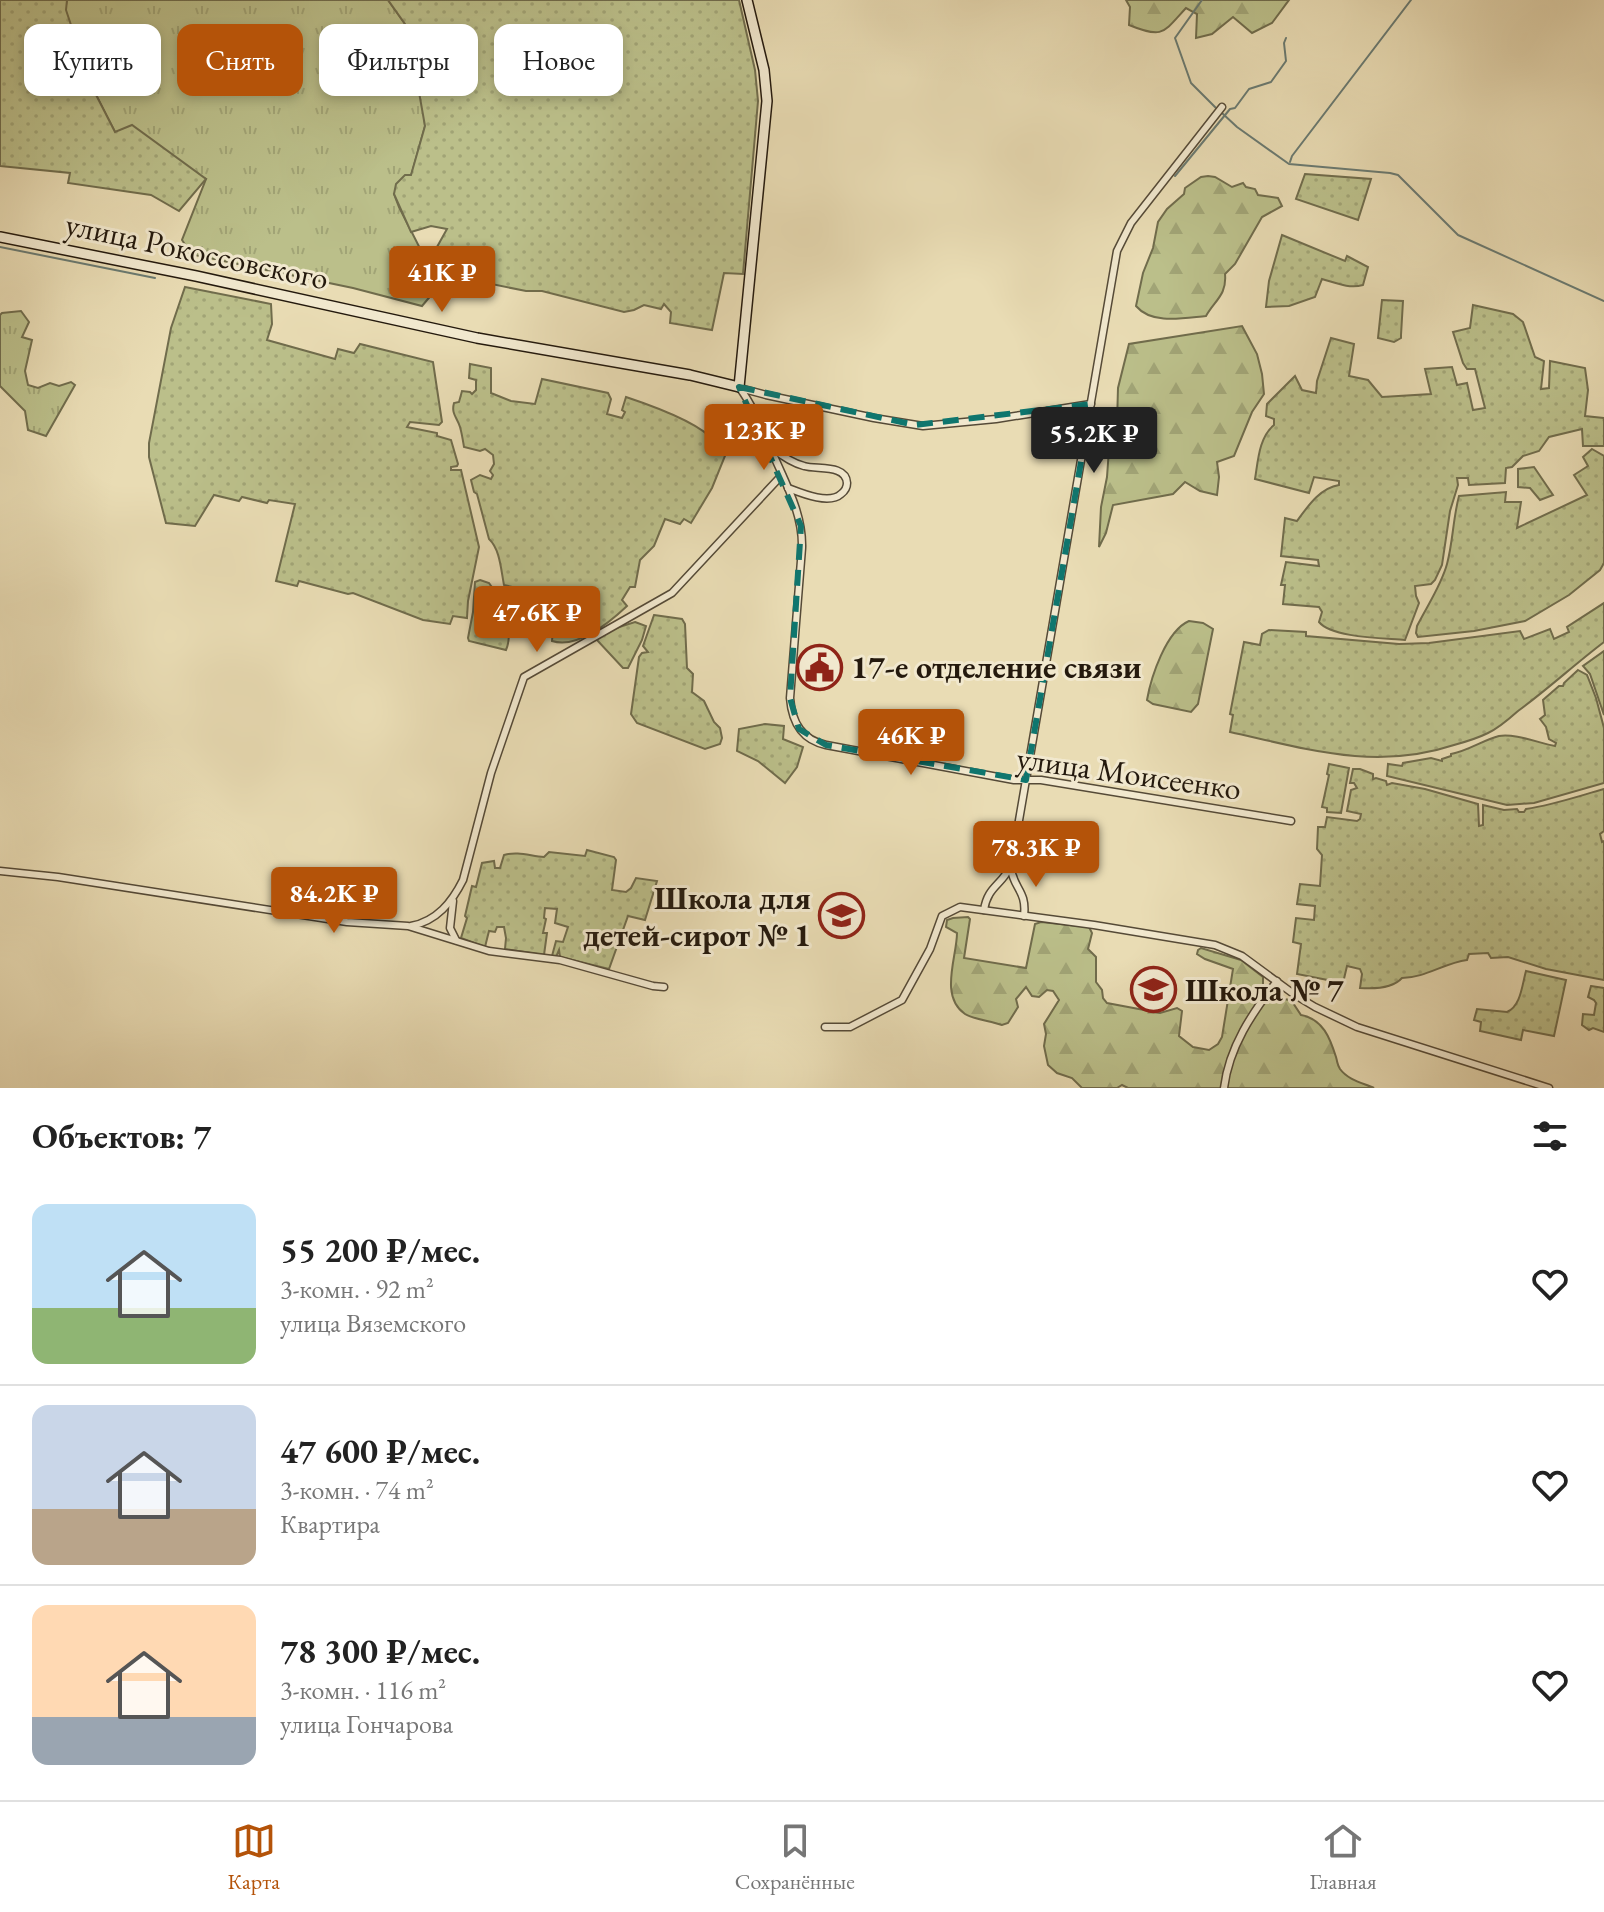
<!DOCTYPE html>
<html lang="ru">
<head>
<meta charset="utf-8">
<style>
  :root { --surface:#fff; --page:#f2f2f2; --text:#222; --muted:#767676; --line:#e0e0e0; --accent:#b45309 }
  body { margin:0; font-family:"EB Garamond",serif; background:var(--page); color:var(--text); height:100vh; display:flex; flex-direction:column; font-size:30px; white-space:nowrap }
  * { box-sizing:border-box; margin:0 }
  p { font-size:26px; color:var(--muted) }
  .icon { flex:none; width:44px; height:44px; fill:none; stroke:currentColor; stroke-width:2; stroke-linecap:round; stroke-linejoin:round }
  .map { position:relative; height:1088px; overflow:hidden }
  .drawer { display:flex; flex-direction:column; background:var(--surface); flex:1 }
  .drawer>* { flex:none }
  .top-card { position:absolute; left:24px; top:24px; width:800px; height:72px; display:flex; gap:16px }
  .price { position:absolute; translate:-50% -68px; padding:0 18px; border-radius:8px; background:var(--accent); color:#fff; font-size:26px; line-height:52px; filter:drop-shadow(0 2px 4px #0008) }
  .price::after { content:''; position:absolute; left:50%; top:48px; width:24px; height:18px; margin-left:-12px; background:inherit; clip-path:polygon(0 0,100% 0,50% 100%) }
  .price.on { background:#222; color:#fff }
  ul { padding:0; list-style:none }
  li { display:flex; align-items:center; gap:24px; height:200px; padding:0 32px }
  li+li { border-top:2px solid var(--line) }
  li span { display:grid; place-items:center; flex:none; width:224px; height:160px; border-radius:16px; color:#555 }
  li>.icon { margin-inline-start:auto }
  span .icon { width:96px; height:96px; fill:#fffc; stroke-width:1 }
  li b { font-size:34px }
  h2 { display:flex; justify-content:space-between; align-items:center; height:96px; padding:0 32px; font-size:34px }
  .tag { padding:0 28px; border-radius:16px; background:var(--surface); box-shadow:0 4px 12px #0003; font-size:28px; line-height:72px }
  .tag.on { background:var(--accent); color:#fff }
  .dock { display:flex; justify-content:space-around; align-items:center; height:112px; border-top:2px solid var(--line); background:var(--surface); font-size:22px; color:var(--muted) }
  .dock a { display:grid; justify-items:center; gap:4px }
  .dock .on { color:var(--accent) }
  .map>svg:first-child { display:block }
  .grass { fill:url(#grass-tufts); stroke:#706c4c; stroke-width:2 }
  .forest { fill:url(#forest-firs); stroke:#706c4c; stroke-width:2 }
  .garden { fill:url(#garden-dots); stroke:#706c4c; stroke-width:2 }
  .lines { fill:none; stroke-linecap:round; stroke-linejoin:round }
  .stream { stroke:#6a7a71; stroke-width:2 }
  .street-casing { stroke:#554a37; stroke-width:9 }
  .secondary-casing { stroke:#24190d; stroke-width:12 }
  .street { stroke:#f1e8ce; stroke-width:6 }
  .secondary { stroke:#f1e8ce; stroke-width:9 }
  .marked { fill:none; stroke:#0f766e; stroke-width:6; stroke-dasharray:16 10; stroke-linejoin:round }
  .labels { text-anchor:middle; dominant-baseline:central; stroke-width:6; stroke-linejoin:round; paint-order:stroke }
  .street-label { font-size:32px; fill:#24190d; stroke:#f1e8ce }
  .poi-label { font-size:32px; font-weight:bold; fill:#24190d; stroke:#f1e8ce; text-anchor:start }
</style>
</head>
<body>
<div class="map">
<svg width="1604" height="1088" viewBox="0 0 1604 1088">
  <defs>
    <pattern id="grass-tufts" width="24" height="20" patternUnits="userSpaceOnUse" patternTransform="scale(2)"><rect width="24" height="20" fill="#bbbf8a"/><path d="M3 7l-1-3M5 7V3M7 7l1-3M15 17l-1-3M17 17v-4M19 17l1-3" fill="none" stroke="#a1a476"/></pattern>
    <pattern id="forest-firs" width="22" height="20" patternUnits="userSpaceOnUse" patternTransform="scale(2)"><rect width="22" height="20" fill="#bbbf8a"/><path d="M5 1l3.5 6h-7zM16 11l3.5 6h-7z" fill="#a1a476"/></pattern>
    <pattern id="garden-dots" width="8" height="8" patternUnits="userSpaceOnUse" patternTransform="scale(2)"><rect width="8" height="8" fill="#bbbf8a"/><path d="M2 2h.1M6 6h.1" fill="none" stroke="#a1a476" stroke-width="1.8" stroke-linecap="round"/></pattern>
  </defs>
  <rect width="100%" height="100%" fill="#e9dcb4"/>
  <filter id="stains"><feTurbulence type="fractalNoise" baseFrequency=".0025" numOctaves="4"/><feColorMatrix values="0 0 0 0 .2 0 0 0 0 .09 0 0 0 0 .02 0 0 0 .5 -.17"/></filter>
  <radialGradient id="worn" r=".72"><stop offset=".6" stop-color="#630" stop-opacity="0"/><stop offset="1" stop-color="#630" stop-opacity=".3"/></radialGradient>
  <g class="grass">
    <polygon points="67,0 388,0 405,24 419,60 425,126 411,176 394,194 399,207 436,280 433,293 422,306 353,288 185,253 186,246 182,240 206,179 115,132 91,85 65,10"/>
    <polygon points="21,311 29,322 22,337 32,340 25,371 28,385 38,388 50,383 59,386 71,382 75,385 46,436 28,430 25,411 0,386 0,315 2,313"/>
  </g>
  <g class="forest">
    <path d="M1126,0H1289L1272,23L1252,33L1233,17L1212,34L1196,38L1197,14L1186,8C1163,33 1163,39 1129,25L1130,7Z"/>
    <path d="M1208,176L1215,177L1232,187L1243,183L1246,187L1255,189L1258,195L1278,198L1282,206L1262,217L1235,264L1225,274C1227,295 1215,300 1206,316C1184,318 1152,325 1136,306L1143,273L1153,248L1158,222L1167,209L1184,194L1185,188L1201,177Z"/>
    <polygon points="1242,326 1257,354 1262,374 1264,394 1252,412 1234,456 1217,462 1219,477 1217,495 1200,491 1185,482 1173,494 1113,505 1106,533 1099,547 1101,507 1107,477 1109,449 1117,423 1118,388 1129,344"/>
    <path d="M1189,621L1203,623L1213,629L1198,704L1191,712L1153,704L1147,700C1151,677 1166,631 1189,621Z"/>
    <path d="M968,917L970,919L964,958L1026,968L1035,924L1041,922L1089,927L1092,933L1088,949L1096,957V982L1102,990L1103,998L1107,1003L1160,1013L1177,1008L1182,1011L1179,1036L1193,1047L1209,1050L1218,1044L1222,1037L1233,969L1205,959L1197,954L1198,950L1201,948L1241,960L1263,977V987L1282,999L1291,1000L1301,1015C1323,1019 1330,1038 1336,1057C1338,1064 1337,1064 1340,1069C1348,1080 1363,1083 1374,1088H1128L1122,1085L1117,1088H1082L1072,1078L1057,1073L1048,1065L1044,1046L1046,1034L1044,1024L1059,1000L1053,991L1047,990L1039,997L1032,996L1026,987L1016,999L1018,1007L1008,1023L1002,1025C992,1021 972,1019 965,1014C939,996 957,957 957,933L946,927L947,920L953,918Z"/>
  </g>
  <g class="garden">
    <polygon points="0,0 67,0 66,10 91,85 115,132 132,125 206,179 179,211 151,195 68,183 70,173 0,166"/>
    <polygon points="388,0 739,0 755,70 758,101 743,274 724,273 712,330 670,323 671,312 664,304 661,309 644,305 634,310 624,312 542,291 526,291 442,274 437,247 447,229 431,226 411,232 394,194 396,184 405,175 411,175 425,126 414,64 419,60 405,24"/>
    <polygon points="1305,174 1371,179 1358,220 1296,199"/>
    <path d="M1282,235L1345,261L1347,256L1368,267L1363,285C1349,289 1336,283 1322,279L1315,297L1289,306L1266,307L1269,281Z"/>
    <polygon points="185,287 271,304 272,324 267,340 335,359 338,349 354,353 360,344 433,362 442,422 439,425 410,422 407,427 437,433 437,436 451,440 458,464 457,466 451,467 451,470 461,470 479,547 468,601 467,618 453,616 450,624 423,620 353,593 348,594 299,581 297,586 276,581 295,504 269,500 267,503 242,497 239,501 214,495 195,526 166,523 149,457 149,443 171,328"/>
    <polygon points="1382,300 1403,301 1401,335 1401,338 1394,342 1378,338"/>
    <path d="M1473,305L1513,314L1523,322L1535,357L1544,361L1541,389L1549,388L1550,361L1585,368L1588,390L1585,416L1604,418V446H1583L1582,429L1549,437L1539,451L1523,456L1512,467L1506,468L1505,483L1469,485L1468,478H1457L1458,485L1450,511L1442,565L1435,580L1431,584L1415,586L1416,596L1419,603L1405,640C1384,638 1332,638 1319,622L1322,612L1319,607L1283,604L1285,585H1281L1286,562L1319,566L1318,560L1281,556L1285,518L1297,521C1308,506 1320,488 1339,485V481L1314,477L1309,493L1255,479C1258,461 1259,437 1274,425V419L1266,416L1267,404L1295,376L1302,390L1316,393L1317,381L1331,338L1354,344L1349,376L1368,380L1382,397L1431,394L1425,369L1452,367L1457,385L1467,383L1473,410L1485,408L1475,369H1467L1463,363L1453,332L1470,328Z"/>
    <path d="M470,364L491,368V393L511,401L535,404L542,379L608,393L611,399L607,414L622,418L625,412L622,410L626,397C650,405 701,423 715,442L726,447L727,451L712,488L691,523L684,519L680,524L665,519L654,546L640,560L635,587H630L622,600L627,606C609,623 578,649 552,641L553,629C540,621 532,619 517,620L515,603L517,588L504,585C501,570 500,549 489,539L477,494L474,492L471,480L480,475L491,479L493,475L490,471L494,464L493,455L485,449L480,451L464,447C463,441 462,434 460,427C457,417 451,414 454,403L459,402L462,391L470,392L472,394L476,390V380L469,378Z"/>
    <path d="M1592,449L1604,456V563L1600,570L1569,595L1525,621L1474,631L1418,637L1416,633L1417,626C1427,606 1441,586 1447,564C1453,542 1453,518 1459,496L1506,492L1505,502H1521L1517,528L1587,495L1574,475L1588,466L1583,457Z"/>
    <polygon points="1534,467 1553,495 1540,500 1530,488 1518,487 1518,469"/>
    <path d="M480,580L489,583C493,589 497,593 500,599C508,613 512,636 506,650L469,641L468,638L473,612L475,582Z"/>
    <path d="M1604,603V642C1575,664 1548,689 1518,711C1509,719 1499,728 1488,733C1478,738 1465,742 1454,745C1376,771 1307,749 1230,732L1233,715L1230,714L1244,642L1260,645L1262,634L1269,630L1306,632V636L1399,644L1429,643L1520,631L1524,639L1550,629L1554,639L1569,632L1567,627Z"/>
    <polygon points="654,615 682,619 685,624 687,668 693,674 692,692 704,701 714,722 720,728 722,738 720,744 705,749 637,723 631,714 639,657 642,653 648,652 643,646"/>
    <polygon points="635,622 646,626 642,640 628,668 623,668 596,639 613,629"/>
    <polygon points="1604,651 1604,715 1590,674 1583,666"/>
    <path d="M1578,670L1587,675L1596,698L1604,728V783L1534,803L1507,805L1387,776L1388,764L1402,766L1403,763L1431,758L1442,761V759L1451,756V754C1468,751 1483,740 1499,736C1514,733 1539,743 1555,746L1556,743L1549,739L1546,727L1540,719L1545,715L1543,700L1559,686H1563L1564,683Z"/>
    <polygon points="765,724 784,726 783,739 803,747 797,767 785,783 758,761 737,751 739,729"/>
    <polygon points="1329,764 1349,768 1341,813 1327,812 1327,808 1322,807 1329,775 1327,774"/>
    <path d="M1353,769H1360L1373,774V779L1376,778L1386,781L1387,785L1392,783L1425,789L1478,804L1479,826L1483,825V805L1504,810L1517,809L1519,812H1524L1526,809C1553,805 1579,796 1604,789V831L1600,834L1602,842L1604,841V980L1546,969L1508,957L1491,958L1488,953L1469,954L1467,960C1444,963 1425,978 1402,978C1392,989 1374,989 1360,988L1362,974L1360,969L1347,966L1343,983L1297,974L1301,944L1293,942L1296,918L1314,920L1315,906L1297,904L1300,884L1320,886L1322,855L1317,849L1318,827H1325L1327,817L1357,821L1360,819L1361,814L1347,811L1351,790L1357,788L1354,783H1350Z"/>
    <path d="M587,850L614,857L616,860L612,890L626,892L631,888L636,878L657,881L645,920L628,916L609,969L560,957L559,950L556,957L552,956L556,941L563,942L568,927L555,923L557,909L545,908L544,918L546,919L543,933H547L544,955L505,949L506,938L504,927H497L495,932L489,931L485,947L461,938L467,918L465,916L472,886L476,887L482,863L494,861L495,868H500L504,855C518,851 530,856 544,857L549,852L585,856Z"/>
    <path d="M1526,971L1566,980L1554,1036L1523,1030L1521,1040L1480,1031L1481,1022L1474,1020L1477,1009L1507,1012C1521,1006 1522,985 1526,971Z"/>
    <polygon points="1591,986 1604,988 1604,1032 1593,1028 1589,1030 1582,1025 1583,1014 1594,1015 1596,1003 1594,1000 1588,997"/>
  </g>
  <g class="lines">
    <g class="stream">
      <polyline points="1202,0 1175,38 1191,83 1217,109"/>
      <polyline points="1222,113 1237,127 1289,164 1390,173 1398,175 1458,235 1604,301"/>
      <polyline points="1290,162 1292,156 1411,0"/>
      <polyline points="1175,176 1230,109 1235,108 1249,89 1271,82 1286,61 1284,43 1286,38"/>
      <polyline points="0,247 155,278"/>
    </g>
    <defs>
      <g id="street">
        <path d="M739,387C754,407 763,431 773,454C786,484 803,514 802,548L790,698C792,723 802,740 826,745L1014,780H1041L1291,821"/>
        <polyline points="740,388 766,395 874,418 923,426 996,419 1091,404"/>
        <path d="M772,448C782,456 792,463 804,466C817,470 846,464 847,483C847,487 845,491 841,494C829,505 801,493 788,488"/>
        <path d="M1011,869C1014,889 1027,891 1024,916"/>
        <polyline points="0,871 58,877 347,922 408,926 489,951 560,960 653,986 664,987"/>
        <polyline points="453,901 450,928 456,940"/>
        <path d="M984,910C988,884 1004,886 1012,861L1117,251L1131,223L1222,107"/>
        <path d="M411,926C437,921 452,902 463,880L491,773L524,677L672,593L782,475"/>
        <polyline points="825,1027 850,1027 902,1000 930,949 942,916 960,907 1094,925 1215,945 1242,956 1295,995 1315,1007 1357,1027 1549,1088"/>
        <path d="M1224,1088C1229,1047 1252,1013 1277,981"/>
      </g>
      <polyline id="secondary" points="0,237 196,276 477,338 690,375 739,387 767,101 764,70 747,0"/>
    </defs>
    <use href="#street" class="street-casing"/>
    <use href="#secondary" class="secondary-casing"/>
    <use href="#street" class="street"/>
    <use href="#secondary" class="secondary"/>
  </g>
  <path class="marked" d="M739,387L915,425L1091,404L1026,780L826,745L799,729L790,698L801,526Z"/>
  <defs>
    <symbol id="civic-ring" viewBox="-11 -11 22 22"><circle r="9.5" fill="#f1e8ce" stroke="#8f2418" stroke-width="1.5"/><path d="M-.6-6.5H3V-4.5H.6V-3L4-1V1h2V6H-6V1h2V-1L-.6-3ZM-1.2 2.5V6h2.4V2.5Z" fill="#8f2418"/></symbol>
    <symbol id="school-ring" viewBox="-11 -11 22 22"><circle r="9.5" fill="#f1e8ce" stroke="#8f2418" stroke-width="1.5"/><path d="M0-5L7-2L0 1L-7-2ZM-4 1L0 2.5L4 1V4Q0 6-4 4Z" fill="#8f2418"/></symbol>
  </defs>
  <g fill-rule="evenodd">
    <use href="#civic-ring" x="794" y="642" width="51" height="51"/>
    <use href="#school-ring" x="816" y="890" width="51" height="51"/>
    <use href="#school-ring" x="1128" y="964" width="51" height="51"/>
  </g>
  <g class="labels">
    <g class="street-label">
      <text transform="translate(197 251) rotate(12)">улица Рокоссовского</text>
      <text transform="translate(1129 773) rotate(8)">улица Моисеенко</text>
    </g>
    <g class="poi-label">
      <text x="851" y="667">17-е отделение связи</text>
      <text x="811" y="898" text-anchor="end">Школа для<tspan x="811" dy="37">детей-сирот № 1</tspan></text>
      <text x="1185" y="990">Школа № 7</text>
    </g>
  </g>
  <rect width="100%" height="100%" filter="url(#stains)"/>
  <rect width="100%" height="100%" fill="url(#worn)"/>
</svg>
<b class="price" style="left:442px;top:314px">41K ₽</b>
<b class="price" style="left:764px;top:472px">123K ₽</b>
<b class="price on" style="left:1094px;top:475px">55.2K ₽</b>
<b class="price" style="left:537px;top:654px">47.6K ₽</b>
<b class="price" style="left:911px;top:777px">46K ₽</b>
<b class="price" style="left:1036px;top:889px">78.3K ₽</b>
<b class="price" style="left:334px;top:935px">84.2K ₽</b>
<div class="top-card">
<a class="tag">Купить</a>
<a class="tag on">Снять</a>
<a class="tag">Фильтры</a>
<a class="tag">Новое</a>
</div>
</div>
<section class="drawer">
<h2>Объектов: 7<svg class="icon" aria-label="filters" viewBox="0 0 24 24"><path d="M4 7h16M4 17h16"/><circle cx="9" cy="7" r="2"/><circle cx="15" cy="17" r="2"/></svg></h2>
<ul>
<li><span style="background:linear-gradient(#bfe0f5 65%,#8fb573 0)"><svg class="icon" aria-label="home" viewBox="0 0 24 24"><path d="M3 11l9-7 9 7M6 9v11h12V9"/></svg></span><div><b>55 200 ₽/мес.</b><p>3-комн. · 92 m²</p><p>улица Вяземского</p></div><svg class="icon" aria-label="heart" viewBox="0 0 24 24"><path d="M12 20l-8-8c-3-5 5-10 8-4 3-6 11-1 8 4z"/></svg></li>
<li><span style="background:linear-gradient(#c9d6e8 65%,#b9a48a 0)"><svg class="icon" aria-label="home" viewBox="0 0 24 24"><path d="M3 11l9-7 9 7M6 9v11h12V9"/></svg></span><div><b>47 600 ₽/мес.</b><p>3-комн. · 74 m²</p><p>Квартира</p></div><svg class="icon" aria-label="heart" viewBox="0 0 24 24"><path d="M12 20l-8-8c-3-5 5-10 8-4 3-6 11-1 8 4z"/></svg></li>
<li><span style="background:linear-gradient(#ffd9b3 70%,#9aa5b1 0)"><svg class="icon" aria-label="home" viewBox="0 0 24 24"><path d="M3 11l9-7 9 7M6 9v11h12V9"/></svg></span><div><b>78 300 ₽/мес.</b><p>3-комн. · 116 m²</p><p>улица Гончарова</p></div><svg class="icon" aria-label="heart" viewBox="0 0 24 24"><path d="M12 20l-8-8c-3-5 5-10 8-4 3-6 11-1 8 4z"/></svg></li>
</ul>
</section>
<nav class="dock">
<a class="on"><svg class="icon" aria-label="map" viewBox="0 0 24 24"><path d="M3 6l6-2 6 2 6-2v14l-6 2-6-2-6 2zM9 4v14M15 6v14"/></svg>Карта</a>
<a><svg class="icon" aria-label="saved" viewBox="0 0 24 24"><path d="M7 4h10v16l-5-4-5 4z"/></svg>Сохранённые</a>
<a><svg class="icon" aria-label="home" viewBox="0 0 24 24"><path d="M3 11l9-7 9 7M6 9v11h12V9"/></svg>Главная</a>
</nav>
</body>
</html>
